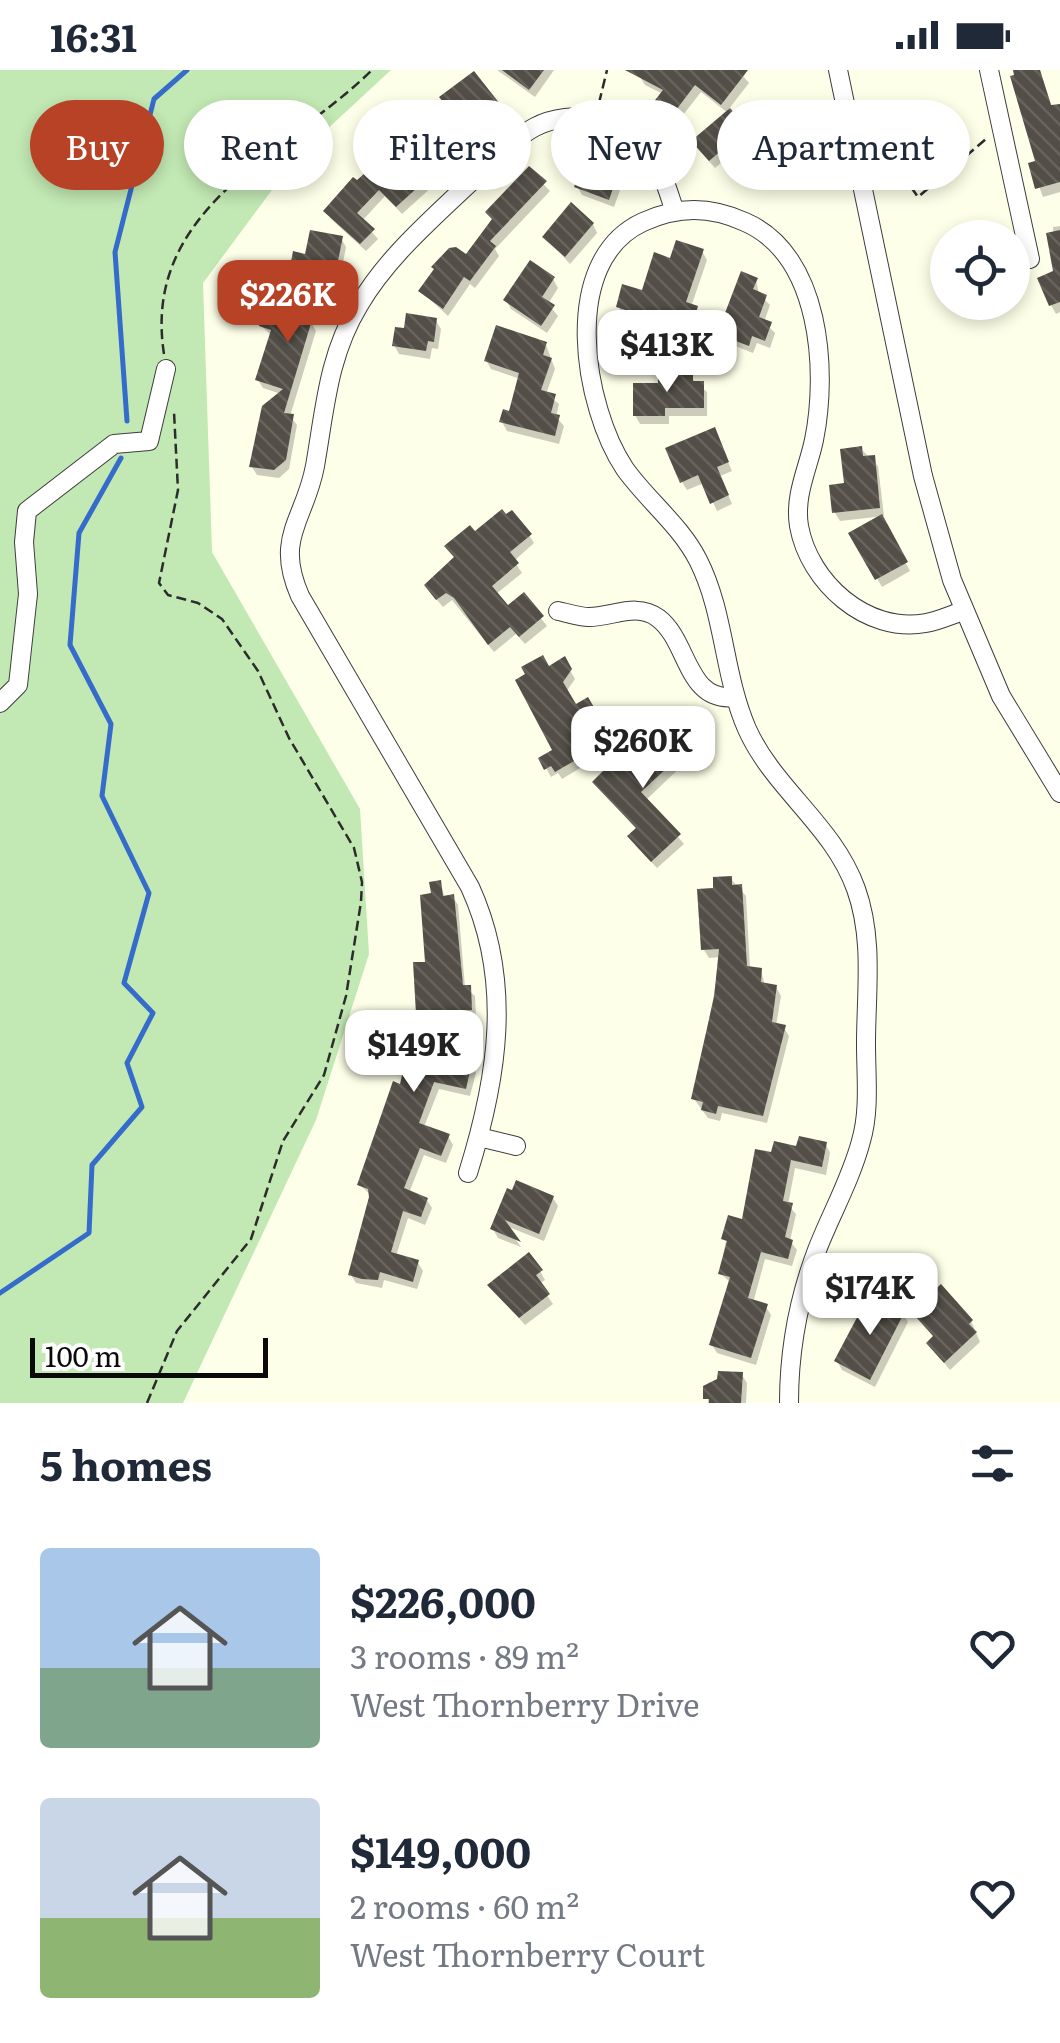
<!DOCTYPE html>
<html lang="en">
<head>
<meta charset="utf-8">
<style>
  :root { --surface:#fff; --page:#f2f2f3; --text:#1f2937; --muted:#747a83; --accent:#b84225 }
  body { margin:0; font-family:Literata,serif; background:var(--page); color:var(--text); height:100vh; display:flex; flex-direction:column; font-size:38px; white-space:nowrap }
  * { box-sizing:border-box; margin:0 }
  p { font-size:32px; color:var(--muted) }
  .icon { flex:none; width:55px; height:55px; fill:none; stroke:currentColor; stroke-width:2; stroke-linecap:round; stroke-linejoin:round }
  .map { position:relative; height:1333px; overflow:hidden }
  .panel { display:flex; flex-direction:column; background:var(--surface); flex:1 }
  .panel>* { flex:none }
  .banner { position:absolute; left:30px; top:30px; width:1000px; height:90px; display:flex; gap:20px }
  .tools { position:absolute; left:930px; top:150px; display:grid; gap:20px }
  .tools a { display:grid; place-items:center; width:100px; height:100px; border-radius:50%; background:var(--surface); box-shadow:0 5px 15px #0003; font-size:50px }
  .scale { position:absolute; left:30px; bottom:25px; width:238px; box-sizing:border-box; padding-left:10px; border:5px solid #0a0a0a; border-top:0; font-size:28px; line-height:35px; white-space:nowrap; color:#0a0a0a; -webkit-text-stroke:8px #fff; paint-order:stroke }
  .price { position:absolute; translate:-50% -85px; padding:0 22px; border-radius:20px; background:#fff; color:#222; font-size:32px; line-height:65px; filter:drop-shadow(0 2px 5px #0008) }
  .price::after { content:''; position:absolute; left:50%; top:60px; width:30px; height:22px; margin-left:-15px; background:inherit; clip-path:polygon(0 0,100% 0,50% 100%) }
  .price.active { background:var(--accent); color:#fff }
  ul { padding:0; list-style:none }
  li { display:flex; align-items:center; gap:30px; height:250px; padding:0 40px }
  li span { display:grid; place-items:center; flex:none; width:280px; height:200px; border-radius:10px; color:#555 }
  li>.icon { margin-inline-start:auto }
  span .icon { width:120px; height:120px; fill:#fffc; stroke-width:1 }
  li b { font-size:42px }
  h2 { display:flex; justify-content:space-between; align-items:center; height:120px; padding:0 40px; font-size:42px }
  .tag { padding:0 35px; border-radius:45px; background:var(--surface); box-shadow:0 5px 15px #0003; font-size:35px; line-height:90px }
  .tag.active { background:var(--accent); color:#fff }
  .status { display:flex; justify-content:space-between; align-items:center; height:70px; padding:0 50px; background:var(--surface); direction:ltr }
  .status svg { height:28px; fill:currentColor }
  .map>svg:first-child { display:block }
  .grass { fill:#c2e8b3 }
  .shadow { fill:#0003 }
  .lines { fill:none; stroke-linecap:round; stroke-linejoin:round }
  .stream { stroke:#356bcb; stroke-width:5 }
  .building { fill:url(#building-back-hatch) }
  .minor-casing { stroke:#3d3d3d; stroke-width:20 }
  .path { stroke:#2c2c2c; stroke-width:2.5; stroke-dasharray:10 5; stroke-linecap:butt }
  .minor { stroke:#fff; stroke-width:18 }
</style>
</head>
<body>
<div class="status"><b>16:31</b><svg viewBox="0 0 49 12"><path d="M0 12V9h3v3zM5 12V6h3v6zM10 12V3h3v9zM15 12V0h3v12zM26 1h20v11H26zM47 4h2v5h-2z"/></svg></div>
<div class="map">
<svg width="1060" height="1333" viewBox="0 0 1060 1333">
  <defs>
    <pattern id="building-back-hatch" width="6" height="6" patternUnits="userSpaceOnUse" patternTransform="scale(2.5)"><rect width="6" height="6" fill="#534e47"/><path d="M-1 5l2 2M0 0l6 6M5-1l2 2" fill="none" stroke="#67635d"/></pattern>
  </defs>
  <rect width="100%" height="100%" fill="#feffe8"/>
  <polygon class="grass" points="0,0 391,0 295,89 203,213 212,482 360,739 369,884 316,1050 183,1333 0,1333"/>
  <g class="shadow">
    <polygon points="497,0 554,0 535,27"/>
    <polygon points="644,0 738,0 749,13 728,40 746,61 765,65 770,73 763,80 772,94 750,113 728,87 715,98 699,80 728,43 701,22 676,54 660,43 655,34 663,24 645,15 640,7"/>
    <polygon points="1016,0 1040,0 1052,37 1060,36 1060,122 1043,127 1031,95 1037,93"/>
    <polygon points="502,40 507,49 402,144 385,126 362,151 378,169 366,181 331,149 326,141 414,63"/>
    <polygon points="605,87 609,100 623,112 614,137 582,125 577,116"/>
    <polygon points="529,99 550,121 495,179 499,186 475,218 470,214 448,246 421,221 467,187"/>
    <polygon points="593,154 597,163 570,194 545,167"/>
    <polygon points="1060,156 1060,242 1056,244 1051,235 1056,203 1053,157"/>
    <polygon points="341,168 346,177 338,218 311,213 301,249 311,252 316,261 290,346 297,355 289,399 279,408 257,405 252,397 281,324 263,318 258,310 272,266 261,256 307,186"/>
    <polygon points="702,181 707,190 691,237 701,247 689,288 650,277 645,269 650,253 623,246 619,237"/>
    <polygon points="553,209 558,218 548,234 558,246 547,263 511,239 506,230"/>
    <polygon points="756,210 759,224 770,235 764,252 775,263 770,278 757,273 753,283 725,272 720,263"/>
    <polygon points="436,251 441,259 438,279 432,278 430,289 399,284 394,275"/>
    <polygon points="546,275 555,299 546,324 559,334 556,347 564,356 559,374 507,361 502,352 511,344 520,309 491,299 486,290"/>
    <polygon points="691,308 707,322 707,346 669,346 669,354 640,354 635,345 660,316"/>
    <polygon points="718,369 732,401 720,406 732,434 717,441 704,413 687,420 682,412"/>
    <polygon points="861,379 878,396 884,446 840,451 835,443"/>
    <polygon points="881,448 910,501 882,517 852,464"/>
    <polygon points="475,465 529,465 534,473 514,491 522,503 496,524 508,538 523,525 547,556 525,574 516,564 494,582 452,530 443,537 432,524"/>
    <polygon points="564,590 575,609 566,622 575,637 587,630 597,648 592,651 597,661 578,672 590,692 562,709 558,703 551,707 541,689 555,681 548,599"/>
    <polygon points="684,681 689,689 646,730 684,774 657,798 635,775 637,760 595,712 620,698"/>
    <polygon points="730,808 746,826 750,899 761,900 765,916 776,917 781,926 776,956 784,958 789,966 767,1053 722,1043 720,1051 708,1048 694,1029 721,887 709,888 704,880 716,820"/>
    <polygon points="440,813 445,828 453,827 458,835 465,917 475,926 476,948 459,949 450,990 471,994 476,1003 470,1026 439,1019 424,1057 448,1066 453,1075 446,1093 424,1085 409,1123 427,1130 432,1138 425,1155 408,1148 396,1186 418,1193 423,1201 417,1219 384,1210 382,1218 356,1213 351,1205 372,1126 360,1115 402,1018 428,894 433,826"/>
    <polygon points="826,1075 830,1083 826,1105 795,1098 788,1135 796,1144 790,1171 797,1180 792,1196 765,1189 753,1233 766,1237 771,1245 756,1295 717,1283 712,1275 731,1213 720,1203 730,1148 743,1152 773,1085"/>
    <polygon points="508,1121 553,1128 558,1136 544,1171 506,1156 521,1177 498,1168 493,1159"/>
    <polygon points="540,1201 545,1210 539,1214 553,1234 525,1255 490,1215"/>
    <polygon points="909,1237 971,1251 980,1272 950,1300 929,1274 935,1268"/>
    <polygon points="903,1243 908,1252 875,1317 842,1300 837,1291 870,1245"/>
    <polygon points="742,1305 747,1313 746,1333 708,1333 708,1313"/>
  </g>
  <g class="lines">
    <g class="stream">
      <polyline points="127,351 115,182 154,29 187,0"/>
      <polyline points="0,1223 89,1163 92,1095 142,1037 127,993 153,943 124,913 149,823 102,726 111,654 70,575 79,463 121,388"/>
    </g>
  </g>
  <g class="building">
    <polygon points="502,0 544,0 529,20"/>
    <polygon points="625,0 748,0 721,35 695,15 670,48 652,34 663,20"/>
    <polygon points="1013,0 1040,0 1051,35 1060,34 1060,112 1035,119 1028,93 1035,91 1010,6 1014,5"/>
    <polygon points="474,1 504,39 396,137 379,120 357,143 375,159 360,174 323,141 353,107 357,110 412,62 443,32 439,27"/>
    <polygon points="730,38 746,57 755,50 767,64 758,71 769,84 744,106 722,80 709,91 691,71"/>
    <polygon points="589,78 607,85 603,95 619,101 609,130 574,117"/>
    <polygon points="529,96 547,111 490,171 496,176 470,211 464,207 443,239 418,221 434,199 431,197 449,178 456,177 466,184 492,149 485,142"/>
    <polygon points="571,132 594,153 565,187 542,167"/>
    <polygon points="310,160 343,166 334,211 307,206 295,245 312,250 284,343 294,344 286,390 274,400 249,397 262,336 283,319 255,310 271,260 259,256 272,210 287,214 293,181 305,184"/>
    <polygon points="1060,160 1060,232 1049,236 1037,208 1053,201 1046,163"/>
    <polygon points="676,170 704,179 686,232 698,236 685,281 642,269 649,247 616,237 622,214 642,220 654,182 670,188"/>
    <polygon points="530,190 555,207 542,227 555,235 541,256 503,230"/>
    <polygon points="741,201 758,208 753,219 767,225 759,247 772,252 765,271 752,266 749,276 717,264"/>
    <polygon points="406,243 437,248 434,272 428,271 426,281 392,276 395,257 404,258"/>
    <polygon points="496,255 547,272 543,285 552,288 541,320 556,324 551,343 560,345 555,366 499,352 503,339 509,341 519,303 484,291"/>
    <polygon points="658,305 693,305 693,311 704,311 704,338 665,338 665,346 633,346 633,313 658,313"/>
    <polygon points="715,357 729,392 717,397 729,425 710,434 698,405 680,413 665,378"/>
    <polygon points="862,376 863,386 875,385 880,438 832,443 829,415 844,413 840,379"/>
    <polygon points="502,439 506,444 512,440 532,464 510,482 519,493 492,516 508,535 524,522 544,546 519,567 510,557 488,575 454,528 446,523 436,530 424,515 454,487 444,476 470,455 475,461"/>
    <polygon points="882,444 908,492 875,510 848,463"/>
    <polygon points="543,585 549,596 565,586 572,599 563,612 576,634 588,627 595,639 589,642 595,651 576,662 588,683 555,702 551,696 544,700 538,688 552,680 515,610 525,604 521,597"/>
    <polygon points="663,654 686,680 641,722 681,764 651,792 627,766 636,758 592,712 612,692 620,695"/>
    <polygon points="732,806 732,815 742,814 747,896 762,898 761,912 777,915 772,952 786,955 763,1046 718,1036 716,1044 701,1040 703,1032 691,1029 714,927 719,879 701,880 697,819 713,818 713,807"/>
    <polygon points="441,810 443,826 454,824 463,915 471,915 472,940 455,941 445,986 472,992 466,1019 434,1012 419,1053 450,1064 441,1086 420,1078 404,1118 428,1128 421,1147 403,1141 391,1182 419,1190 413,1212 380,1202 378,1210 362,1209 348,1205 369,1127 368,1119 357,1115 393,1011 400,1014 416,944 413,892 425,892 420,825 431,823 429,812"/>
    <polygon points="799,1066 827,1072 822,1097 791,1090 783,1131 793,1133 785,1167 793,1170 788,1189 761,1182 748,1228 768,1234 751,1288 709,1275 730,1207 718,1204 727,1171 721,1169 728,1145 742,1149 755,1079 771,1082 774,1071 796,1076"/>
    <polygon points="516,1110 554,1126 539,1164 505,1150 521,1172 490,1159 507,1118 512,1120"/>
    <polygon points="529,1182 543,1200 536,1205 550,1224 519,1248 487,1215"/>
    <polygon points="941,1214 973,1250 969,1254 977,1262 944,1293 926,1273 933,1266 906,1236 923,1220 928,1226"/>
    <polygon points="876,1227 905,1241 870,1310 834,1291 862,1238 869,1241"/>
    <polygon points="718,1301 743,1302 741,1333 709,1333 709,1329 703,1329 703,1316 717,1309"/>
  </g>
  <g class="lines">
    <defs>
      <g id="minor">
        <polyline points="838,0 923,406 952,510 1001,626 1060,723"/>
        <polyline points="989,0 1030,189"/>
        <path d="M558,541C568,543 579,547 589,547C612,547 637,532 658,548C689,571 686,633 735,627"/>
        <polyline points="0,633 18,615 28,524 24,472 27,441 114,374 149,371 166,299"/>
        <polyline points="479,1067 516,1076"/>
        <path d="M468,1103C498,1007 513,911 470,817L300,526C274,467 305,450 315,396C325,339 328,286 359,235C385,191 423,157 460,122C484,101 507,72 535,57C571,38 628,47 651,83C662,100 668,121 674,139"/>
        <path d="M789,1333C789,1279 798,1230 817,1180C831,1144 851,1109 861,1071C870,1040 866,1007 866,974C866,922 874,869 856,819C833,755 774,719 747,659C723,604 725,543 698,490C680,455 648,431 625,399C584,338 558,191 643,152C678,136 710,136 745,152C821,185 828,301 814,370C808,399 794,425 799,456C809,512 866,564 926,553C938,551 951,545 963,541"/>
      </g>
    </defs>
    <use href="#minor" class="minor-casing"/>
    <g class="path">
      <polyline points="599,33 607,0"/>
      <polyline points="868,56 918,127 986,69"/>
      <path d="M164,284C141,137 288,83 372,0"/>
      <polyline points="147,1333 177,1261 251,1169 283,1071 324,1005 346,926 361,832 362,812 354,778 289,668 258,601 222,549 198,533 168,525 159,513 178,420 174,342"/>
    </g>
    <use href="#minor" class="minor"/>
  </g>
</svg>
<div class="tools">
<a><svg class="icon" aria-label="locate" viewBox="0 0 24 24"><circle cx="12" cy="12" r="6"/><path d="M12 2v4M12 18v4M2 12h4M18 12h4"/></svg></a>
</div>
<div class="scale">100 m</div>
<b class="price active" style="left:288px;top:275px">$226K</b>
<b class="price" style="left:667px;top:325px">$413K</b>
<b class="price" style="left:643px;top:721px">$260K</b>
<b class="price" style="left:414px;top:1025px">$149K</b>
<b class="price" style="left:870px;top:1268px">$174K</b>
<div class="banner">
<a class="tag active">Buy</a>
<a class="tag">Rent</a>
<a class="tag">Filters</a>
<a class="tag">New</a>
<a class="tag">Apartment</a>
</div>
</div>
<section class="panel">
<h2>5 homes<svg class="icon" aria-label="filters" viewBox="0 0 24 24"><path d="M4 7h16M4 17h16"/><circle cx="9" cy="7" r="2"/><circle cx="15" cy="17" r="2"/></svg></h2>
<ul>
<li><span style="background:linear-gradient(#a9c7e8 60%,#7fa58c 0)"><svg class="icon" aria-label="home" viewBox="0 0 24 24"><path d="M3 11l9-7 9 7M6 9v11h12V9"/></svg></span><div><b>$226,000</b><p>3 rooms · 89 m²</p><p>West Thornberry Drive</p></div><svg class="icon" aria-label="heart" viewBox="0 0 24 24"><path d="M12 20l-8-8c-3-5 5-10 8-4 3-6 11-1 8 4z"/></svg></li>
<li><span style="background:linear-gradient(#c9d6e8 60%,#8fb573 0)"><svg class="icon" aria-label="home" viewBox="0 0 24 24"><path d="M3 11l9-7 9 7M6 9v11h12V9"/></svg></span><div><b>$149,000</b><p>2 rooms · 60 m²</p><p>West Thornberry Court</p></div><svg class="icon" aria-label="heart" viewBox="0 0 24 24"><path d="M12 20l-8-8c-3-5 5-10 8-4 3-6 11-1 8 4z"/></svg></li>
</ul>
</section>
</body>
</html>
